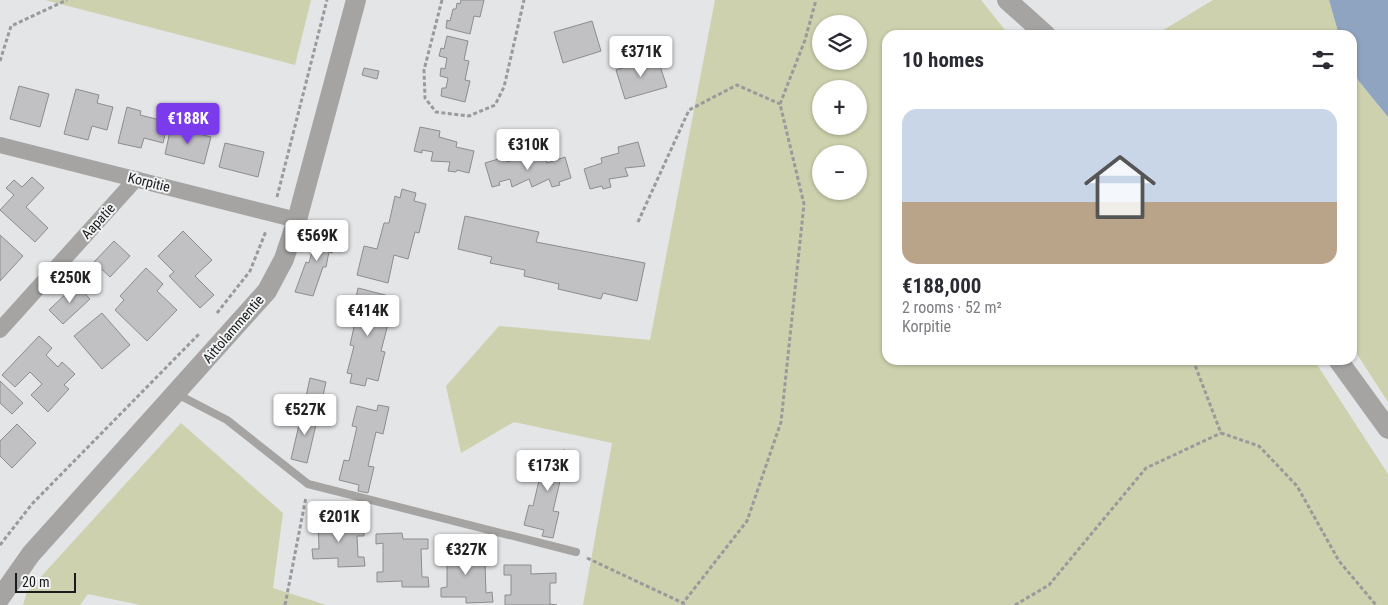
<!DOCTYPE html>
<html lang="en">
<head>
<meta charset="utf-8">
<style>
  :root { --surface:#fff; --page:#f2f2f3; --text:#2b2b33; --muted:#7c7c81; --line:#e1e1e2; --accent:#7c3aed }
  body { margin:0; font-family:"Roboto Condensed",sans-serif; background:var(--page); color:var(--text); height:100vh; display:flex; flex-direction:column; font-size:19px; white-space:nowrap }
  * { box-sizing:border-box; margin:0 }
  p { font-size:16px; color:var(--muted) }
  .icon { flex:none; width:28px; height:28px; fill:none; stroke:currentColor; stroke-width:2; stroke-linecap:round; stroke-linejoin:round }
  .map { position:relative; flex:1; overflow:hidden }
  .sheet { position:absolute; left:882px; top:30px; width:475px; height:335px; display:flex; flex-direction:column; background:var(--surface); border-radius:15px; box-shadow:0 1px 4px #0004 }
  .sheet>* { flex:none }
  .tools { position:absolute; left:812px; top:15px; display:grid; gap:10px }
  .tools a { display:grid; place-items:center; width:55px; height:55px; border-radius:50%; background:var(--surface); box-shadow:0 1px 4px #0004; font-size:25px }
  .scale { position:absolute; left:15px; bottom:12px; width:61px; box-sizing:border-box; padding-left:5px; border:2px solid #1a1b1b; border-top:0; font-size:14px; line-height:18px; white-space:nowrap; color:#1a1b1b; -webkit-text-stroke:4px #f1f3f4; paint-order:stroke }
  .price { position:absolute; translate:-50% -42px; padding:0 11px; border-radius:5px; background:#fff; color:#222; font-size:16px; line-height:32px; filter:drop-shadow(0 1px 2px #0008) }
  .price::after { content:''; position:absolute; left:50%; top:30px; width:15px; height:11px; margin-left:-8px; background:inherit; clip-path:polygon(0 0,100% 0,50% 100%) }
  .price.current { background:var(--accent); color:#fff }
  ul { padding:0; list-style:none }
  li { display:grid; align-content:center; gap:10px; height:265px; padding:0 20px }
  li+li { border-top:1px solid var(--line) }
  li span { display:grid; place-items:center; height:155px; border-radius:15px; color:#555 }
  li>.icon { margin-inline-start:auto }
  span .icon { width:90px; height:90px; fill:#fffc; stroke-width:1 }
  li b { font-size:21px }
  h2 { display:flex; justify-content:space-between; align-items:center; height:60px; padding:0 20px; font-size:21px }
  .map>svg:first-child { display:block }
  .green { fill:#cdd1ad; fill-rule:evenodd }
  .water { fill:#8fa4c1 }
  .building { fill:#c1c0c2; stroke:#8d8d8f }
  .lines { fill:none; stroke-linecap:round; stroke-linejoin:round }
  .path { stroke:#999a9b; stroke-width:3; stroke-dasharray:4 2.5; stroke-linecap:butt }
  .service { stroke:#a5a4a3; stroke-width:8 }
  .minor { stroke:#a5a4a3; stroke-width:16 }
  .tertiary { stroke:#a5a4a3; stroke-width:20 }
  .labels { text-anchor:middle; dominant-baseline:central; stroke-width:4; stroke-linejoin:round; paint-order:stroke }
  .street-label { font-size:14px; fill:#1a1b1b; stroke:#f1f3f4 }
</style>
</head>
<body>
<div class="map">
<svg width="1388" height="605" viewBox="0 0 1388 605">
  <rect width="100%" height="100%" fill="#e4e5e7"/>
  <g class="green">
    <polygon points="45,0 311,0 295,65"/>
    <path d="M715,0H981L1009,35H888V360H1314L1388,474V605H583L612,443L514,422L461,453L446,386L499,326L650,340ZM821,24H859V61H821ZM821,89H859V126H821ZM821,154H859V191H821Z"/>
    <polygon points="1213,0 1329,0 1339,35 1155,35"/>
    <polygon points="1352,68 1358,80 1388,117 1388,402 1353,348"/>
    <polygon points="181,423 283,513 273,588 326,605 140,605 88,594 80,605 23,605 27,592"/>
  </g>
  <polygon class="water" points="1329,0 1388,0 1388,117 1358,80 1353,68 1352,35 1339,35"/>
  <g class="building">
    <polygon points="461,0 484,0 480,17 474,16 470,34 446,28 447,20 450,21 453,9 456,9 457,3 460,4"/>
    <polygon points="592,21 601,51 563,63 554,32"/>
    <polygon points="447,36 468,41 464,60 469,61 465,80 470,81 465,102 441,96 442,88 446,88 448,78 440,76 441,68 445,69 447,58 439,56 441,48 444,49"/>
    <polygon points="657,57 667,87 625,99 616,70"/>
    <polygon points="364,68 379,71 377,79 362,75"/>
    <polygon points="19,86 49,94 40,127 10,119"/>
    <polygon points="76,89 99,95 97,103 113,107 107,130 92,126 88,140 64,134"/>
    <polygon points="127,107 141,111 140,115 168,122 163,143 144,138 141,148 118,143"/>
    <polygon points="171,127 211,137 204,164 165,154"/>
    <polygon points="420,127 440,131 439,137 457,142 456,147 474,151 469,173 457,170 456,172 448,171 450,162 431,161 433,152 422,150 422,153 414,151"/>
    <polygon points="638,142 645,166 625,168 628,176 609,179 611,187 603,189 602,186 590,189 584,169 602,163 601,158 619,153 618,147"/>
    <polygon points="225,143 264,152 258,177 219,167"/>
    <polygon points="505,157 507,162 525,157 527,163 545,157 547,163 565,157 571,178 559,182 560,185 552,187 549,179 532,187 529,179 512,187 510,179 499,182 500,185 492,187 485,163"/>
    <polygon points="32,177 44,188 26,207 48,228 35,242 0,210 14,195 6,188 14,180 22,187"/>
    <polygon points="402,189 416,193 414,201 426,204 419,233 415,232 408,259 394,255 388,283 357,275 364,246 377,249 384,223 389,223 395,196 400,198"/>
    <polygon points="465,216 539,232 536,242 645,263 637,301 603,293 601,299 558,289 559,284 524,276 525,270 490,263 492,257 458,249"/>
    <polygon points="320,227 338,231 332,253 329,252 326,267 323,267 313,296 295,292 306,262 309,263 313,248 316,248"/>
    <polygon points="183,231 212,260 195,276 214,295 200,308 169,276 174,272 158,256"/>
    <polygon points="0,235 23,256 0,281"/>
    <polygon points="114,241 130,256 110,277 94,262"/>
    <polygon points="146,268 163,284 157,291 177,310 147,341 115,310 124,300 120,296"/>
    <polygon points="76,284 90,299 63,324 49,310"/>
    <polygon points="358,288 389,296 383,323 388,324 381,351 385,352 378,381 367,378 365,386 350,383 352,374 347,373 354,346 350,345 356,318 352,317"/>
    <polygon points="102,313 130,345 102,369 74,336"/>
    <polygon points="39,336 52,348 46,355 58,367 62,362 75,374 64,385 69,389 48,412 31,395 42,384 30,372 15,387 2,375"/>
    <polygon points="310,378 326,382 321,405 305,401"/>
    <polygon points="0,381 23,403 12,414 0,403"/>
    <polygon points="378,405 389,407 383,434 376,432 368,466 374,467 368,493 358,491 359,485 339,480 344,460 349,461 357,427 352,426 357,406 377,411"/>
    <polygon points="303,408 319,412 307,463 291,459"/>
    <polygon points="17,424 36,443 12,468 0,456 0,441"/>
    <polygon points="563,450 574,452 567,478 561,477 553,511 559,512 553,538 542,536 544,530 524,525 529,505 533,506 541,472 537,471 542,451 562,456"/>
    <polygon points="318,518 339,518 339,527 364,526 364,536 357,536 358,557 364,557 365,566 338,567 338,558 313,559 312,549 319,549"/>
    <polygon points="402,533 403,539 428,539 428,549 421,549 422,577 428,577 429,587 402,587 402,581 377,582 377,572 383,572 383,543 376,544 376,534"/>
    <polygon points="440,549 466,549 466,555 491,554 492,564 485,564 486,593 492,592 493,602 466,603 466,597 441,597 441,588 447,587 447,559 440,559"/>
    <polygon points="504,565 531,565 531,574 556,573 556,583 550,583 550,604 557,605 505,605 505,595 511,595 511,575 504,575"/>
  </g>
  <g class="lines">
    <g class="path">
      <polyline points="442,0 424,70 425,98 436,112 469,116 495,105 504,87 524,0"/>
      <polyline points="0,61 11,26 67,0"/>
      <polyline points="277,197 327,0"/>
      <polyline points="638,222 689,110 737,85 780,104"/>
      <polyline points="217,313 250,271 266,231"/>
      <polyline points="1193,360 1221,433 1259,446 1297,486 1339,561 1376,605"/>
      <polyline points="0,545 32,504 200,333"/>
      <polyline points="587,558 683,603"/>
      <polyline points="285,605 306,497"/>
      <polyline points="684,605 683,603 747,521 781,422 804,204 780,104 805,40 816,0"/>
      <polyline points="1015,605 1049,585 1146,468 1221,433"/>
    </g>
    <polyline class="service" points="177,394 227,420 308,484 576,552"/>
    <g class="minor">
      <polyline points="0,145 297,220"/>
      <polyline points="0,330 136,179"/>
    </g>
    <g class="tertiary">
      <polyline points="1007,0 1046,35"/>
      <polyline points="1338,360 1388,429"/>
      <polyline points="0,598 31,554 267,291 284,259 297,220 356,0"/>
    </g>
  </g>
  <g class="labels">
    <g class="street-label">
      <text transform="translate(149 182) rotate(14)">Korpitie</text>
      <text transform="translate(98 221) rotate(-48)">Aapatie</text>
      <text transform="translate(233 329) rotate(-49)">Aittolammentie</text>
    </g>
  </g>
</svg>
<div class="tools">
<a><svg class="icon" aria-label="layers" viewBox="0 0 24 24"><path d="M12 4l9 5-9 5-9-5zM3 14l9 5 9-5"/></svg></a>
<a>+</a>
<a>−</a>
</div>
<div class="scale">20 m</div>
<b class="price" style="left:641px;top:78px">€371K</b>
<b class="price current" style="left:188px;top:145px">€188K</b>
<b class="price" style="left:528px;top:171px">€310K</b>
<b class="price" style="left:317px;top:262px">€569K</b>
<b class="price" style="left:70px;top:304px">€250K</b>
<b class="price" style="left:368px;top:337px">€414K</b>
<b class="price" style="left:305px;top:436px">€527K</b>
<b class="price" style="left:548px;top:492px">€173K</b>
<b class="price" style="left:339px;top:543px">€201K</b>
<b class="price" style="left:466px;top:576px">€327K</b>
<section class="sheet">
<h2>10 homes<svg class="icon" aria-label="filters" viewBox="0 0 24 24"><path d="M4 7h16M4 17h16"/><circle cx="9" cy="7" r="2"/><circle cx="15" cy="17" r="2"/></svg></h2>
<ul>
<li><span style="background:linear-gradient(#c9d6e8 60%,#b9a48a 0)"><svg class="icon" aria-label="home" viewBox="0 0 24 24"><path d="M3 11l9-7 9 7M6 9v11h12V9"/></svg></span><div><b>€188,000</b><p>2 rooms · 52 m²</p><p>Korpitie</p></div></li>
</ul>
</section>
</div>
</body>
</html>
